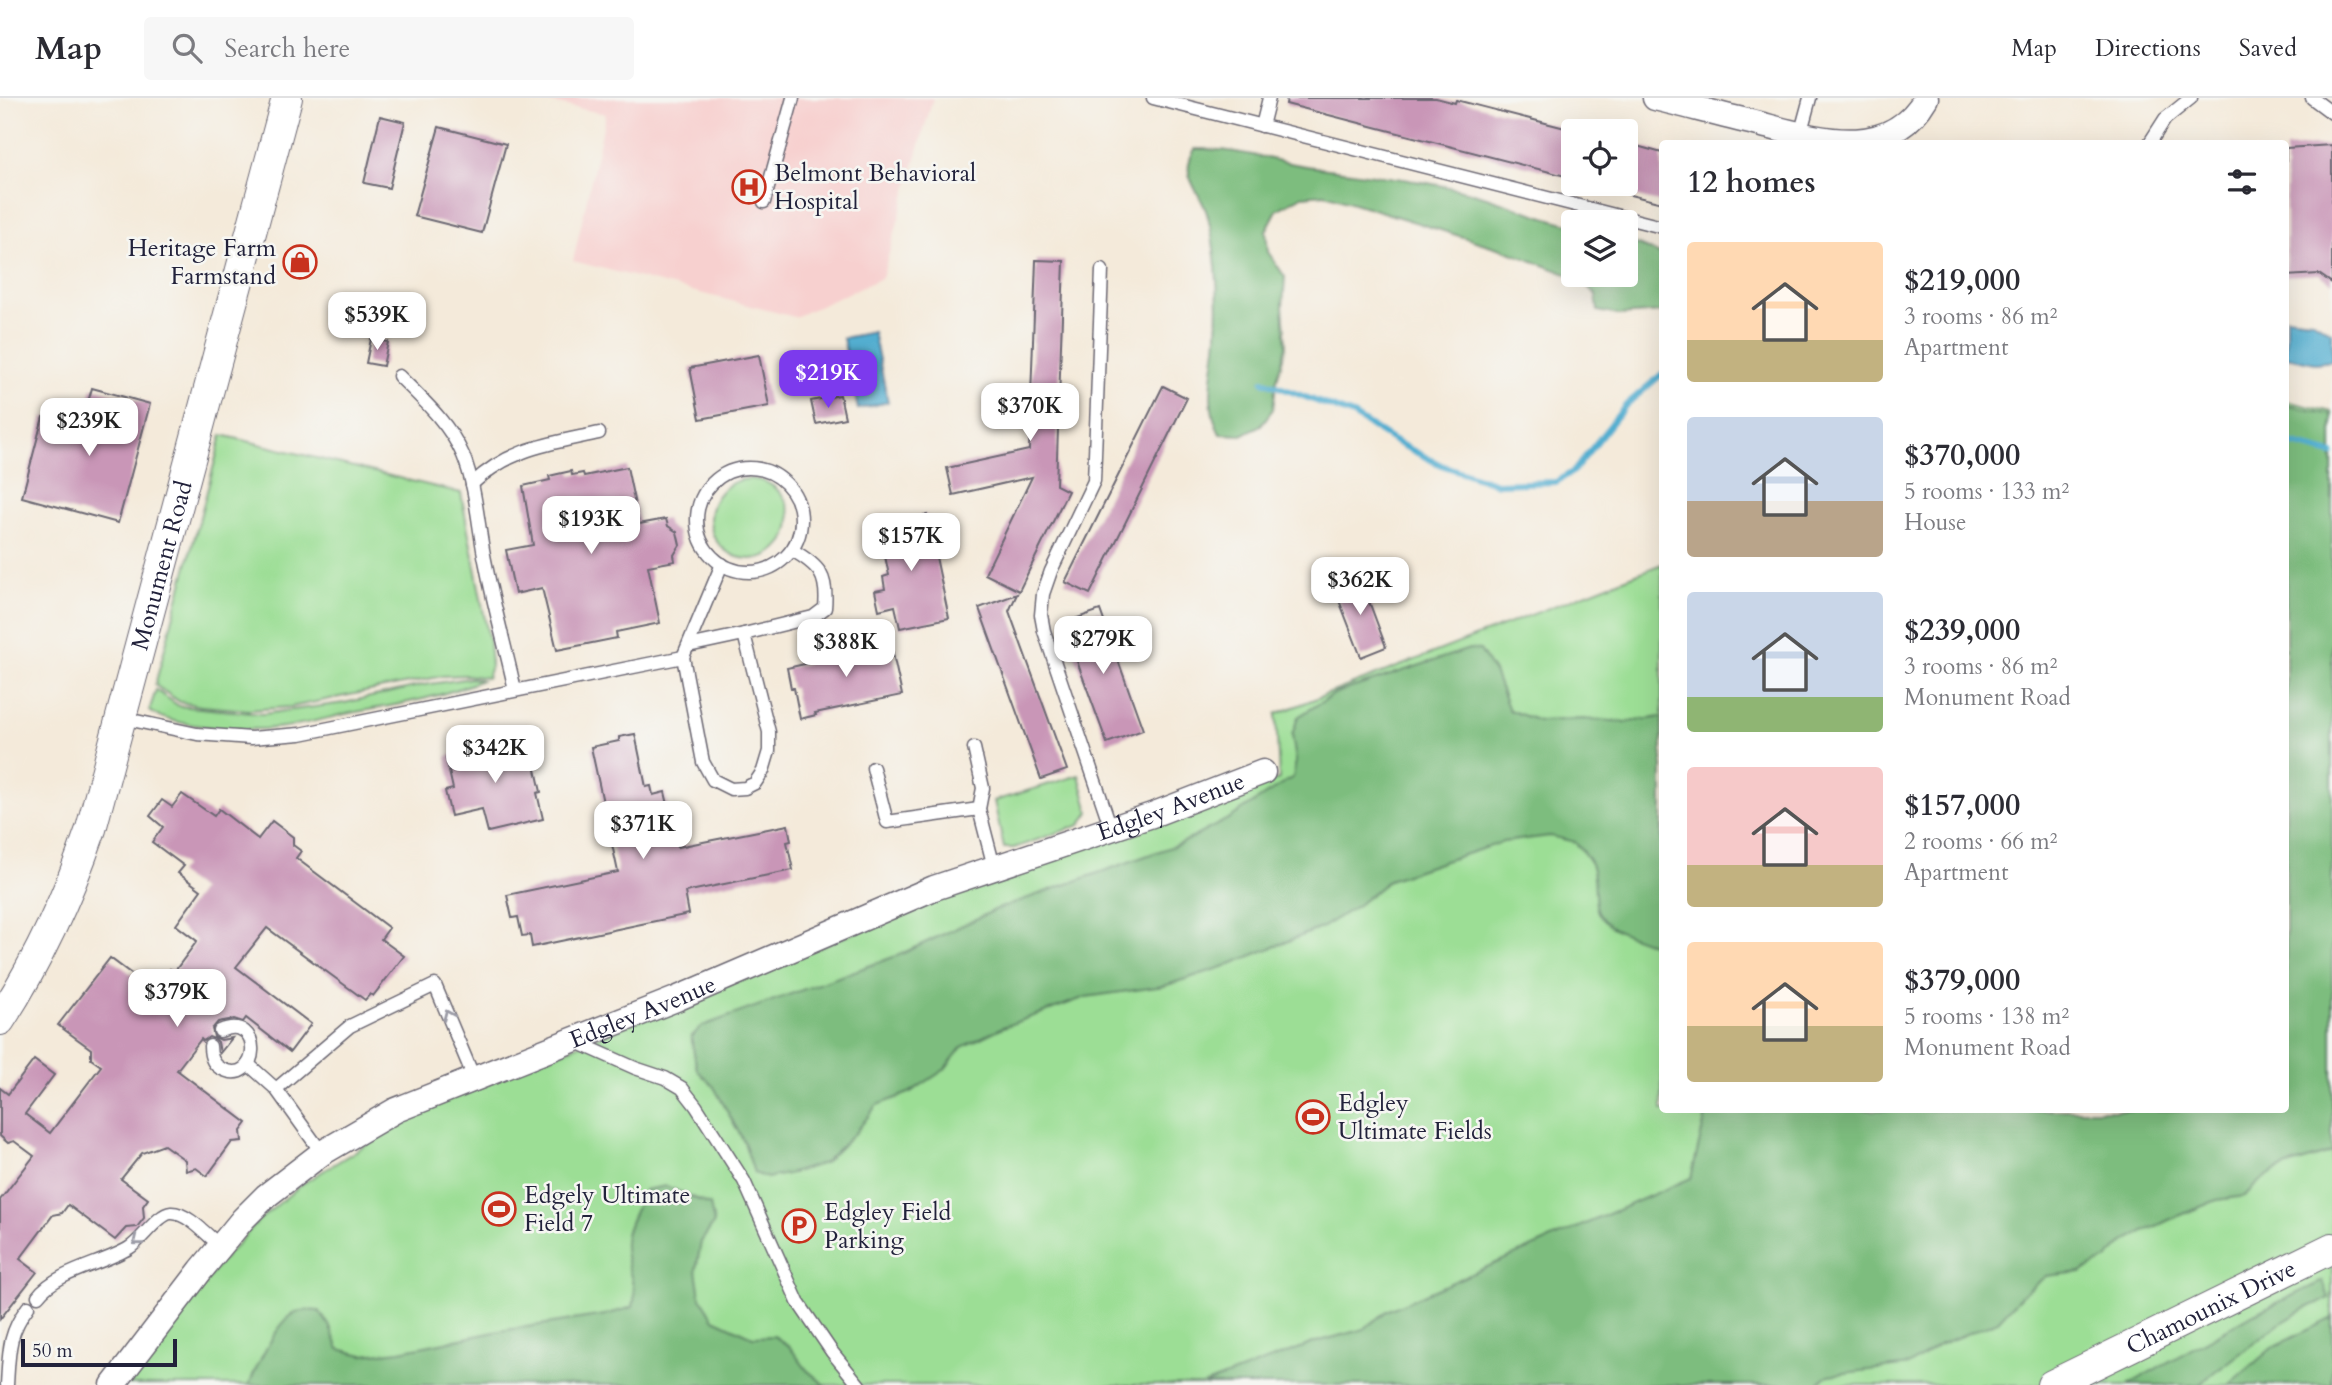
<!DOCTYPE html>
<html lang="en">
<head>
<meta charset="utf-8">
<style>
  :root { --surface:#fff; --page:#f7f7f7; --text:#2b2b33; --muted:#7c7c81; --line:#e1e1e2; --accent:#7c3aed }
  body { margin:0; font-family:Cardo,serif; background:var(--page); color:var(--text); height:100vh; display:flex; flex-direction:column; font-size:26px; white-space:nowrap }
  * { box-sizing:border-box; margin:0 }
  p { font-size:23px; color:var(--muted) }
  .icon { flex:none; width:38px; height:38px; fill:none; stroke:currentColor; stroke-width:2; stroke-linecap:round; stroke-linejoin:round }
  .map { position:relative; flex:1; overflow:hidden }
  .details { position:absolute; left:1659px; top:42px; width:630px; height:973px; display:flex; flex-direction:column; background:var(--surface); border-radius:7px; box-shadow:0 7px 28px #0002 }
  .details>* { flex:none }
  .controls { position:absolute; left:1561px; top:21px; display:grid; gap:14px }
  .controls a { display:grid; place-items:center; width:77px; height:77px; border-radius:7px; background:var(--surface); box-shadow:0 7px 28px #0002; font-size:35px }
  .scale { position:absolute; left:21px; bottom:18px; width:156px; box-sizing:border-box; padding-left:7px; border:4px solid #22223b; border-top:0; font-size:19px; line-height:24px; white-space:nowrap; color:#22223b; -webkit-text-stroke:5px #f6f6f2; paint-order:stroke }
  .price { position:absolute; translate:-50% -60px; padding:0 16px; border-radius:14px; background:#fff; color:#222; font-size:23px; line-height:46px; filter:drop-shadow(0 2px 4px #0008) }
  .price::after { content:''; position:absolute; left:50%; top:42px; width:21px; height:16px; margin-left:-10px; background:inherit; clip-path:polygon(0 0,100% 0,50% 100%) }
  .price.active { background:var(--accent); color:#fff }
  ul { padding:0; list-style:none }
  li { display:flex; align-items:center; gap:21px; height:175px; padding:0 28px }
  li span { display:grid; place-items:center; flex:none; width:196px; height:140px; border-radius:7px; color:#555 }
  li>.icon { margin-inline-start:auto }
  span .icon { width:84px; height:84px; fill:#fffc; stroke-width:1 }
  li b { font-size:30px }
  h2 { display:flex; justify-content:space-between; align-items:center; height:84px; padding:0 28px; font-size:30px }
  header { display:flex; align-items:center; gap:42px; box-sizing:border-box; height:98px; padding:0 35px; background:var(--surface); border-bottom:2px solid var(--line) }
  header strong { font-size:33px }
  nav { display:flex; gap:38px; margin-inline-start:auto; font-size:24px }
  .search { width:490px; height:63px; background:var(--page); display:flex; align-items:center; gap:18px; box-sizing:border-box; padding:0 24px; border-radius:7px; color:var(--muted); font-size:26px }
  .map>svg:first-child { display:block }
  .built { fill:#f7d0cf }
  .green { fill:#9cde95; stroke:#5f8068; stroke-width:2 }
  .forest { fill:#7dbd7e; stroke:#50705c; stroke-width:2 }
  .water { fill:#52aed0; stroke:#3a6886; stroke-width:2 }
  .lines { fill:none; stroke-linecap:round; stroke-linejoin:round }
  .stream { stroke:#52aed0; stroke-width:6 }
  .building { fill:#c996b7 }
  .service-casing { stroke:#6c6873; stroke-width:15 }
  .minor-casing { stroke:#6c6873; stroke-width:27 }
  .tertiary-casing { stroke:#6c6873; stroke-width:32 }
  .service { stroke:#fff; stroke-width:12 }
  .minor { stroke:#fff; stroke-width:24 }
  .tertiary { stroke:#fff; stroke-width:30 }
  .oneway { stroke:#9c9ca7 }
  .labels { text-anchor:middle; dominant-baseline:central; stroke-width:5; stroke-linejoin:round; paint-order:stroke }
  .poi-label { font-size:24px; fill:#22223b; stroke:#f6f6f2; text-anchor:start }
  .street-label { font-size:24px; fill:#22223b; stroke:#f6f6f2 }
</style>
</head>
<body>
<header>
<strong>Map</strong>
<div class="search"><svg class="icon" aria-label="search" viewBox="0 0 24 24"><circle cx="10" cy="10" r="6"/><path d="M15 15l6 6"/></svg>Search here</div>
<nav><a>Map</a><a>Directions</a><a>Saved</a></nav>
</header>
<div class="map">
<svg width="2332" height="1287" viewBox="0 0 2332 1287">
  <rect width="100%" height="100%" fill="#f6f6f2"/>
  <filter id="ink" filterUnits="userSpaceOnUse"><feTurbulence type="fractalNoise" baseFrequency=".0143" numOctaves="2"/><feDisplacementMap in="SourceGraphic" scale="14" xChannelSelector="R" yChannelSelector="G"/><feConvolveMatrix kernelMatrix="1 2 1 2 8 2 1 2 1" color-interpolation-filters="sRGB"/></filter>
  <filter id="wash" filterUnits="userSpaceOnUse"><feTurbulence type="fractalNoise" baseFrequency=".00686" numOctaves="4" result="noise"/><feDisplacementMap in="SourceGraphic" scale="28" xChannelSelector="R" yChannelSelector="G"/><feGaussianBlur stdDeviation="1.57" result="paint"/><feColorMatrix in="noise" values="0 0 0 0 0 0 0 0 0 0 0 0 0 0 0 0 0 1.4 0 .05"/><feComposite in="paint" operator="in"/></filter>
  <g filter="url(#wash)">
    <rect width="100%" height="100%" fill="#f4eada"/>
    <polygon class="built" points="528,0 933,0 882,180 795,219 573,163 606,16"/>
    <g class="green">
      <polygon points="2286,303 2332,314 2332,1287 129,1287 220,1165 258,1123 302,1086 432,1006 893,819 1029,768 1279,681 1276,616 1662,466 1662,1012 2286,1012"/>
      <polygon points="222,337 461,395 489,543 491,568 487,580 467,577 443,578 291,609 249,612 201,608 180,604 155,587"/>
      <circle cx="750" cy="421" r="40"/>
      <path d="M471,580L481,582C439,601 390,608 345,616C323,621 299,628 276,630C246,633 174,630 149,613L156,592L179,608L262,616L344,605L423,587Z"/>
      <polygon points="1079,677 1089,714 1080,727 1014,750 1004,750 994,703"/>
    </g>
    <g class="forest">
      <path d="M1195,51C1233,50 1270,62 1307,68C1360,76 1413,80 1466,93C1502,102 1536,119 1573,127V177H1626V142L1662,157V214L1618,217L1598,213L1596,197L1580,181L1501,151L1325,96L1302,98L1277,112L1266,133L1268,154L1285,179L1283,208L1286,248L1276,285L1273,311L1261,327L1242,337L1220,336C1203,304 1215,271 1217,237C1219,199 1217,156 1208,119C1202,93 1177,79 1195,51Z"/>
      <path d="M2286,307L2332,317V1054C2294,1069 2274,1064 2245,1098L2217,1102L2169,1122L2125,1143L2107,1161L2081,1174L2046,1178L2021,1198L1998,1223L1939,1247L1910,1267L1829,1277L1814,1287H1203L1316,1244L1364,1231L1386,1213L1691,1080L1707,1012H2286Z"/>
      <path d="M1469,551L1480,552L1494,574L1509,612L1539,623L1584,621L1626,624L1662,619V852C1645,839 1621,839 1604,823C1589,809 1599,783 1591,766C1587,758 1580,751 1575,744L1550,738L1503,744L1448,762L1389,782L1358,807L1321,830L1223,869L1164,888L1086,899L1003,929L962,949L944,972L909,995L877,1007L856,1034L824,1065L792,1075L767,1080L754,1075L744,1044L714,989L697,972L691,939L702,928L899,857L997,811L1182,745L1230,720L1293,679L1296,663L1292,637L1298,619L1336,595Z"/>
      <path d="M666,1088L710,1107L714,1125L701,1144L696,1172L700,1198L714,1221L753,1239L774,1238L789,1248L807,1272L825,1287H249C256,1269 276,1227 292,1217C301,1211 309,1212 319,1213L329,1227L339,1251L363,1257L400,1253L500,1233L605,1217L633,1209C639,1186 623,1168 625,1144C625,1130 639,1106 645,1092Z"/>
      <polygon points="2323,1183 2329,1200 2307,1210 2278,1227 2198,1287 2127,1287 2254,1216"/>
      <polygon points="2332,1220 2332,1287 2229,1287 2273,1249"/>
    </g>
    <g class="water">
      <polygon points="2286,219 2311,222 2332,234 2332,263 2315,265 2286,259"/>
      <polygon points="873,234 888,304 858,311 843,240"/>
    </g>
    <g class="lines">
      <g class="stream">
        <polyline points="1263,283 1353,317 1394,343 1441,367 1497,386 1556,384 1574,373 1626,307 1662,276"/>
        <polyline points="2286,344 2332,356"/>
      </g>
    </g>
    <g id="blocks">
      <g class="building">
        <polygon points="1287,0 1436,0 1455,5 1456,2 1573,32 1573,80 1286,6"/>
        <polygon points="380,18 405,24 389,90 364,85"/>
        <polygon points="439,29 506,46 482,135 414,118"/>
        <polygon points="1626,45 1662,55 1662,105 1626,96"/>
        <polygon points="2332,47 2332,185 2319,176 2286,178 2286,50"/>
        <polygon points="1036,162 1064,163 1056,387 1068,393 1019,493 985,476 1032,379 953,397 947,370 1029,352"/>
        <polygon points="371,241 388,244 383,268 366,265"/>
        <polygon points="759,257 769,308 700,321 690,270"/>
        <polygon points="1163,288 1187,300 1090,496 1065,484"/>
        <polygon points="92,290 150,306 118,425 22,399 43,319 81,329"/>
        <polygon points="840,297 845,320 816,326 811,303"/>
        <polygon points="627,369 639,426 666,421 668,428 677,434 680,447 674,457 675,463 648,468 660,525 616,534 617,540 557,552 542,490 515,496 506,452 533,447 523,388 550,382 549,378 571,373 572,377 583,375 584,378"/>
        <polygon points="927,417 949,520 900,530 895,508 879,512 875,493 885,491 883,479 889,477 878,425 898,421 899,424"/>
        <polygon points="1352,482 1353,485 1361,482 1386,549 1361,559 1335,492 1337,491 1336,488"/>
        <polygon points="1017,496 1009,513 1067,672 1041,681 979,510"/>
        <polygon points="1100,512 1143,632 1107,645 1063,525"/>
        <polygon points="867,537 870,551 891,547 902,597 815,615 816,617 800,621 794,590 791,590 787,570 840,558 839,553 850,550 848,540"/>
        <polygon points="635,636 646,689 651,688 653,697 665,694 678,749 788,727 791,743 787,744 793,772 685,794 689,816 532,849 530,837 522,838 518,819 512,820 507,797 618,774 591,649 619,643 619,639"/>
        <polygon points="523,642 528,659 533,658 541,694 537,695 543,721 488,734 482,711 451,718 445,693 453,691 446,660 447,658 493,644 503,643 503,646"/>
        <polygon points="182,696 214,718 219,711 258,741 272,723 293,739 293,747 301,753 296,760 389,830 381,841 404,858 373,898 370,896 365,902 267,830 236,869 311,926 290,954 246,920 243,924 234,921 218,924 212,931 214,939 221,942 232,940 220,955 218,944 215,941 209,939 203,943 201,941 177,972 247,1025 241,1033 242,1043 232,1044 207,1078 196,1070 186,1073 185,1062 164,1047 142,1055 121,1081 148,1101 143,1108 144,1120 137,1129 126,1130 115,1142 68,1107 62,1115 53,1117 20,1161 37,1174 0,1221 0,1102 34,1058 14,1043 8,1045 0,1038 0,990 8,996 34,962 54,977 25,1016 50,1035 101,968 91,961 91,951 58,927 110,860 153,892 170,871 174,874 197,843 176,827 201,792 178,775 184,768 152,744 163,729 150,718 162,702 172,709"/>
      </g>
    </g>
  </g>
  <g filter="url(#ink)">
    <use href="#blocks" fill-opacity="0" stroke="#6c6873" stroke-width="2"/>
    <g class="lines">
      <defs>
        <g id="service">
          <polyline points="1153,0 1662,129"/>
          <polyline points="2312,0 2332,15"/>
          <polyline points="1262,28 1269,0"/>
          <polyline points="1800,37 1810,0"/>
          <polyline points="2149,46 2165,21 2191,0"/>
          <polyline points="764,104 793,0"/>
          <polyline points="1102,172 1094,383 1051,473 1043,496 1041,517 1044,533 1111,730"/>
          <path d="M399,278C423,302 449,325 463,357C477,391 478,431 486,467C494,509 506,551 515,592"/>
          <circle cx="749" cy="422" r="52"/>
          <path d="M472,386C510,350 549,346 599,335"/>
          <path d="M722,466L683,559L703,664L713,682L731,691L745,690L755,685L763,673L769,653V634L744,536L813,519L825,510C828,478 820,468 792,452"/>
          <polyline points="688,548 744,536"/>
          <polyline points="122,620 197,636 251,640 300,636 683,559"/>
          <polyline points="974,650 983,690 979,711 994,769"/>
          <polyline points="873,670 887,724 979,711"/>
          <polyline points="572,942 635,970 665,980 682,990 696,1008 744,1083 798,1204 832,1254 859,1287"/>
          <path d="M210,948C210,958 213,967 222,971C260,990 265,914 220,933"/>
          <polyline points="248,966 276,991 322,1055"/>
          <polyline points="276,991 350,928 435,887 474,980"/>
          <path d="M38,1198C57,1173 103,1166 129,1150C142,1142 158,1116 171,1115C187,1114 208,1138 220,1148"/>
          <path d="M7,1287C9,1255 8,1235 28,1209"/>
        </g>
        <g id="minor">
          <path d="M1655,0C1688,8 1721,17 1755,25C1815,40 1888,66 1926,0"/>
          <path id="s1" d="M113,1287L201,1172L243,1121L266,1098L322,1055L396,1012L676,901L934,790L1152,717L1263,674"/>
        </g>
        <g id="tertiary">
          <path id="s2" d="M0,922C39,862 68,798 91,731L287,0"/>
          <path id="s3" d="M2052,1287L2332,1150"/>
        </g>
      </defs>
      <use href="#service" class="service-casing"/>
      <use href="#minor" class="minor-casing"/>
      <use href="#tertiary" class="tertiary-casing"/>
      <use href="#service" class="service"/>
      <use href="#minor" class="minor"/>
      <use href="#tertiary" class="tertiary"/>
    </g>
    <defs><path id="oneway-chevron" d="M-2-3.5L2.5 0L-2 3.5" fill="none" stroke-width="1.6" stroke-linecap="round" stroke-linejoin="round" transform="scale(1.75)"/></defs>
    <g class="oneway">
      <use href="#oneway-chevron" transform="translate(448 917) rotate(-113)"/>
      <use href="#oneway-chevron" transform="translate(137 1143) rotate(141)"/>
    </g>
  </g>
  <defs>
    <symbol id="hospital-ring" viewBox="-11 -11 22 22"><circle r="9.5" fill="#f6f6f2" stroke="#c8321e" stroke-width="1.5"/><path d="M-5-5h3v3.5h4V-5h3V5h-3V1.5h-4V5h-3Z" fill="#c8321e"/></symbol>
    <symbol id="shop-ring" viewBox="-11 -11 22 22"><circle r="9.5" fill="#f6f6f2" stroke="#c8321e" stroke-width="1.5"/><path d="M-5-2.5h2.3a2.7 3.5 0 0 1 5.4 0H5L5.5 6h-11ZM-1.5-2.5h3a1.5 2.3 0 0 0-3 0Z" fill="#c8321e"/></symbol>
    <symbol id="stadium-ring" viewBox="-11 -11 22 22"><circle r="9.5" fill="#f6f6f2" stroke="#c8321e" stroke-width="1.5"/><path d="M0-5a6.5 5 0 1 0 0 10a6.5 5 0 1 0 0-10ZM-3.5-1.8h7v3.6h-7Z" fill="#c8321e"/></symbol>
    <symbol id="parking-ring" viewBox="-11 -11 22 22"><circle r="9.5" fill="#f6f6f2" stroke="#c8321e" stroke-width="1.5"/><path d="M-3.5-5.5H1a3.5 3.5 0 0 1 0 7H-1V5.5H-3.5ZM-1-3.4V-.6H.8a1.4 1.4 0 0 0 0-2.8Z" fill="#c8321e"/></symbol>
  </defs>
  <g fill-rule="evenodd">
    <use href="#hospital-ring" x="730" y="70" width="38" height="38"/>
    <use href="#shop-ring" x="281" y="145" width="38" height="38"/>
    <use href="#stadium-ring" x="1294" y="1000" width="38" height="38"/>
    <use href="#stadium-ring" x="480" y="1092" width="38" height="38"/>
    <use href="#parking-ring" x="780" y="1109" width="38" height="38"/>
  </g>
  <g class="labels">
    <g class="poi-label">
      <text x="774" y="75">Belmont Behavioral<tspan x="774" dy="28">Hospital</tspan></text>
      <text x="276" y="150" text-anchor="end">Heritage Farm<tspan x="276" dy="28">Farmstand</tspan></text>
      <text x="1338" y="1005">Edgley<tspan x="1338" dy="28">Ultimate Fields</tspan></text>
      <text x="524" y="1097">Edgely Ultimate<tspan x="524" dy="28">Field 7</tspan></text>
      <text x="824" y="1114">Edgley Field<tspan x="824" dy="28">Parking</tspan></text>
    </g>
    <g class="street-label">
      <text stroke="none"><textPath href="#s2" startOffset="485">Monument Road</textPath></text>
      <text stroke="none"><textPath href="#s1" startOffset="1232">Edgley Avenue</textPath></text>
      <text stroke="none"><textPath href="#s1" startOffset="665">Edgley Avenue</textPath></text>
      <text stroke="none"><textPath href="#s3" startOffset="177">Chamounix Drive</textPath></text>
    </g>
  </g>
</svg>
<div class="controls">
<a><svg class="icon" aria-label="locate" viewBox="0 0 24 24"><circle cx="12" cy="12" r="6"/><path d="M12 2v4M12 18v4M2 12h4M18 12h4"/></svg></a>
<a><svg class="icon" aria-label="layers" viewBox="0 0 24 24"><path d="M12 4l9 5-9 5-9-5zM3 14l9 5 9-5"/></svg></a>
</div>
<div class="scale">50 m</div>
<b class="price" style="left:377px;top:254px">$539K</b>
<b class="price active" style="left:828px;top:312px">$219K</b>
<b class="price" style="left:1030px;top:345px">$370K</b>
<b class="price" style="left:89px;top:360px">$239K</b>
<b class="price" style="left:591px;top:458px">$193K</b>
<b class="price" style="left:911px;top:475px">$157K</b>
<b class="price" style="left:1360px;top:519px">$362K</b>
<b class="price" style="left:1103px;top:578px">$279K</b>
<b class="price" style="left:846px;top:581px">$388K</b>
<b class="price" style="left:495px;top:687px">$342K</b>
<b class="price" style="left:643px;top:763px">$371K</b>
<b class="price" style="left:177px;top:931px">$379K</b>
<section class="details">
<h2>12 homes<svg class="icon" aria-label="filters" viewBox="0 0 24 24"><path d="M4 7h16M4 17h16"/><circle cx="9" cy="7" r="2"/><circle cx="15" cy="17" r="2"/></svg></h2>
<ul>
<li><span style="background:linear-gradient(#ffd9b3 70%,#c2b280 0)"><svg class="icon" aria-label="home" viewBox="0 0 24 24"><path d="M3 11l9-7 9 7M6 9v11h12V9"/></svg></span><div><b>$219,000</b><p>3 rooms · 86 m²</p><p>Apartment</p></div></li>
<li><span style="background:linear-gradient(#c9d6e8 60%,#b9a48a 0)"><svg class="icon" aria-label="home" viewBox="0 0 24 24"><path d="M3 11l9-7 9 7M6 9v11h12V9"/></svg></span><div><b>$370,000</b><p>5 rooms · 133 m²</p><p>House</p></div></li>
<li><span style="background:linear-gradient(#c9d6e8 75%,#8fb573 0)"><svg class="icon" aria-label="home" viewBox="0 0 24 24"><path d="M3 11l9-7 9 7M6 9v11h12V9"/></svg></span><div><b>$239,000</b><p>3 rooms · 86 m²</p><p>Monument Road</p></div></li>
<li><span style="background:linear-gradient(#f6c9c9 70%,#c2b280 0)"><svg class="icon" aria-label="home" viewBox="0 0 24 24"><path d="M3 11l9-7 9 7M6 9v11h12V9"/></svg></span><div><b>$157,000</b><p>2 rooms · 66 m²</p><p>Apartment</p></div></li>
<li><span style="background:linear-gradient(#ffd9b3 60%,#c2b280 0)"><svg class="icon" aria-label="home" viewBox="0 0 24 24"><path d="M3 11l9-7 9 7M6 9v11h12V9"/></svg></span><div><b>$379,000</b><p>5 rooms · 138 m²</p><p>Monument Road</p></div></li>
</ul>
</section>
</div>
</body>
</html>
